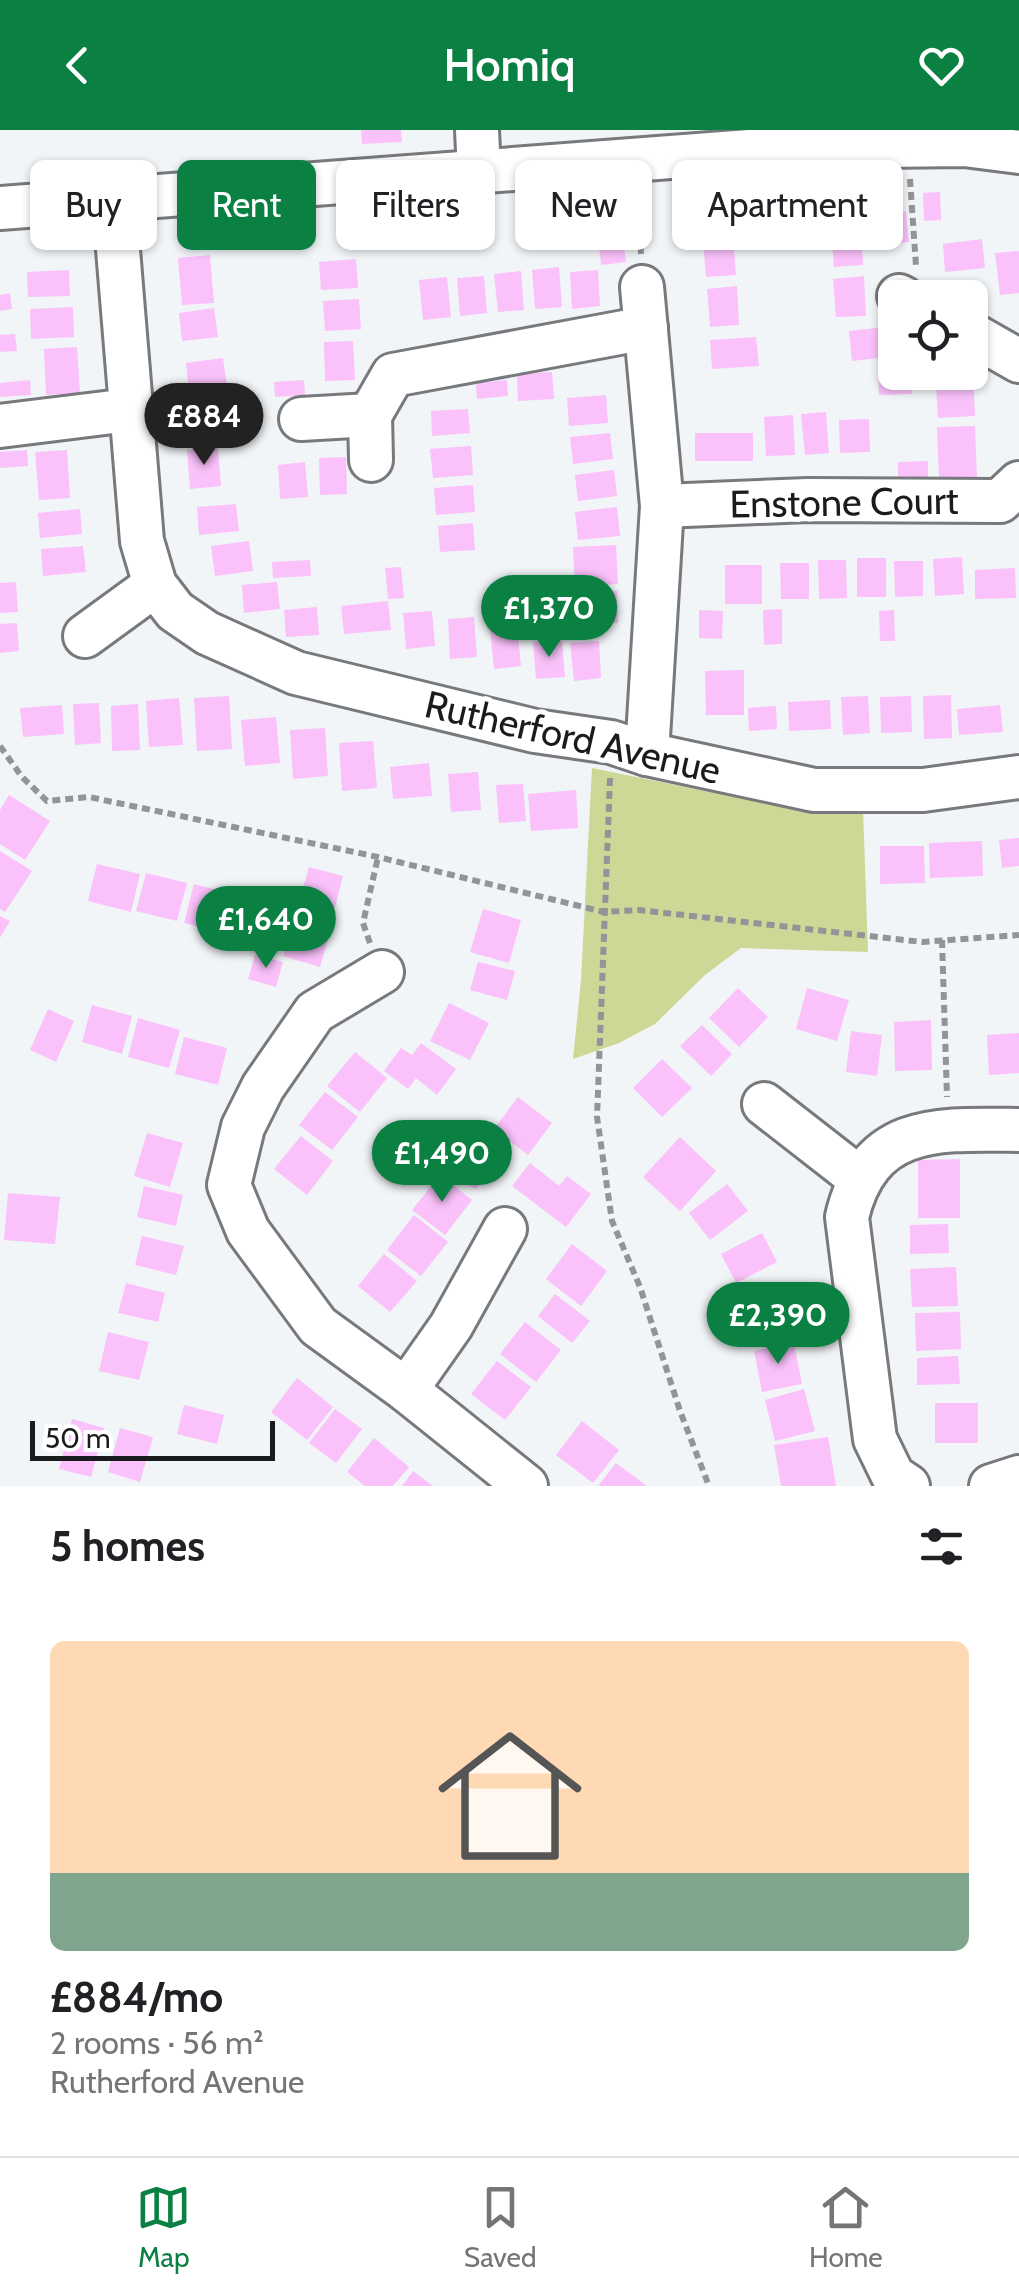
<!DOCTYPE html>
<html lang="en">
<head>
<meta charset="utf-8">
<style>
  :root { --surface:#fff; --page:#f2f2f2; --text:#202124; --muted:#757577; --line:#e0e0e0; --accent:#0b8043 }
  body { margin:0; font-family:Cabin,sans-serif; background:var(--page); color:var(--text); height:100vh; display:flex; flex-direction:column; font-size:38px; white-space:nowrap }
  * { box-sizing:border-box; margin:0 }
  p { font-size:32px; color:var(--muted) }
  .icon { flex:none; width:55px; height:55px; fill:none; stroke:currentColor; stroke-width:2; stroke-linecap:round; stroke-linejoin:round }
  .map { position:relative; height:1356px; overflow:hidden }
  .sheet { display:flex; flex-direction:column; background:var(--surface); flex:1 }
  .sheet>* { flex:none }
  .hud { position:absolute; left:30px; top:30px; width:960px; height:90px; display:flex; gap:20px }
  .buttons { position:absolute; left:878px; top:150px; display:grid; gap:20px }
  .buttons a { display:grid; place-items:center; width:110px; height:110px; border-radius:15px; background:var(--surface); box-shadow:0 2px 8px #0004; font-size:50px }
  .scale { position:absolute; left:30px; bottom:25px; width:245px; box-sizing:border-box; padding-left:10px; border:5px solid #1a1b1c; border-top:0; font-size:28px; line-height:35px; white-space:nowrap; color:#1a1b1c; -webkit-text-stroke:8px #fff; paint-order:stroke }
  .price { position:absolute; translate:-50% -85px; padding:0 22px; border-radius:35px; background:var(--accent); color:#fff; font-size:32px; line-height:65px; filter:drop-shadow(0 2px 5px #0008) }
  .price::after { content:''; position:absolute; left:50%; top:60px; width:30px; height:22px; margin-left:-15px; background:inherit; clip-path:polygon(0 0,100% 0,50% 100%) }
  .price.current { background:#222; color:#fff }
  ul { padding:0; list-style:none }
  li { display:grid; align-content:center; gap:20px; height:530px; padding:0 50px }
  li span { display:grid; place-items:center; height:310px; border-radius:15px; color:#555 }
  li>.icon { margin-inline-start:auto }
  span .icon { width:180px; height:180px; fill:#fffc; stroke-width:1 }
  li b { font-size:42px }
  h2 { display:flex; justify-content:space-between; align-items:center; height:120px; padding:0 50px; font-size:42px }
  .chip { padding:0 35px; border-radius:15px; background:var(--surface); box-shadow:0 2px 8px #0004; font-size:35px; line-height:90px }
  .chip.current { background:var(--accent); color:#fff }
  header { display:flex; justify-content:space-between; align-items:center; height:130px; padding:0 50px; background:var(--accent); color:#fff; font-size:45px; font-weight:600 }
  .tab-bar { display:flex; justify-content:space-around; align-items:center; height:140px; border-top:2px solid var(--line); background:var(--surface); font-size:28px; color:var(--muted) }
  .tab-bar a { display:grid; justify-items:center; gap:5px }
  .tab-bar .current { color:var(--accent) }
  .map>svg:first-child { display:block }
  .green { fill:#cdd896 }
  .building { fill:#fac1fa }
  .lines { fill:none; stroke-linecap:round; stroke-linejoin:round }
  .minor-casing { stroke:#77797c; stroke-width:48 }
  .path { stroke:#929497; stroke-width:6; stroke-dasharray:8 5; stroke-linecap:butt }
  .minor { stroke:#fff; stroke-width:42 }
  .labels { text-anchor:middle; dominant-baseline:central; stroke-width:10; stroke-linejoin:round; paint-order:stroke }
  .street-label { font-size:38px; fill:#1a1b1c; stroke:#fff }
</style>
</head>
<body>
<header><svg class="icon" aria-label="back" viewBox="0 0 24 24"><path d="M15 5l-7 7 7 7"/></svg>Homiq<svg class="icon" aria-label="heart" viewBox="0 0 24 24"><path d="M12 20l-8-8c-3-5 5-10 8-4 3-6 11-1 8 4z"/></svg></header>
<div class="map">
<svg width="1019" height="1356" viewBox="0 0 1019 1356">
  <rect width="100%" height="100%" fill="#f2f5f8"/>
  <polygon class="green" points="592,638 789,678 863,678 868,822 741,818 705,845 655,894 619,913 573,929 581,850"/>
  <g class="building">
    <polygon points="361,0 401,0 402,12 362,14"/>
    <polygon points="940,62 941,90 924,91 923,63"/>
    <polygon points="906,81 909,112 889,114 886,83"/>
    <polygon points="861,95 863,135 834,137 831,97"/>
    <polygon points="623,104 626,132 601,135 598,106"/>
    <polygon points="733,106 736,145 706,147 703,108"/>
    <polygon points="982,109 985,138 945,142 943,114"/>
    <polygon points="1019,121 1019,163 1000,165 995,123"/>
    <polygon points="210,125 214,173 182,175 178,128"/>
    <polygon points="356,129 358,158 321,160 319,132"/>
    <polygon points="559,137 562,177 535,179 532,140"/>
    <polygon points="69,140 70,166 28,167 27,142"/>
    <polygon points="598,140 600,176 572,179 570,142"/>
    <polygon points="521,141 524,180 498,182 494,144"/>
    <polygon points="484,146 487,183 460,186 457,148"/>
    <polygon points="864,146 866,186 836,187 833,149"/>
    <polygon points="447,147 451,187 423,190 419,150"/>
    <polygon points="737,156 739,195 710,197 707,159"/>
    <polygon points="10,163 12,179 0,181 0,165"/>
    <polygon points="359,169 361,199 325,201 323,171"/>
    <polygon points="73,177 74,207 31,209 30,179"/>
    <polygon points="214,178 218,207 182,211 179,183"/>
    <polygon points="885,197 888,227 852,231 849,201"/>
    <polygon points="15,204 17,221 0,222 0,205"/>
    <polygon points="756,207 759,236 712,239 710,210"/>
    <polygon points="353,211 355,250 325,251 324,212"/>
    <polygon points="77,217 80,263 46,265 44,219"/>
    <polygon points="223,228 227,256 189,260 186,233"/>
    <polygon points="878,241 911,242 912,264 879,265"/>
    <polygon points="552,242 554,269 518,271 517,244"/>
    <polygon points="935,242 973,242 975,286 938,288"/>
    <polygon points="30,250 31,265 0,267 0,253"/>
    <polygon points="304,250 305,265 275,267 274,252"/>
    <polygon points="507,250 508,266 477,269 476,253"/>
    <polygon points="606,265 608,293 569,296 567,268"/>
    <polygon points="227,273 229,301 190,305 188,277"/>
    <polygon points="468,279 470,303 432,306 431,281"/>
    <polygon points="826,282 829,323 805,325 801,284"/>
    <polygon points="793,285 795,325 766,326 764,287"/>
    <polygon points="869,289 870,322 840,323 839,290"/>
    <polygon points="975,296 977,350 939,351 937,297"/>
    <polygon points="610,303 613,329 573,334 570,307"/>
    <rect x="695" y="303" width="58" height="28"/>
    <polygon points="471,316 473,345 433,348 430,319"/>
    <polygon points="218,318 221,356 190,359 187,320"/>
    <polygon points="27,320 28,336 0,338 0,322"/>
    <polygon points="67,320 70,368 39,370 35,322"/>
    <polygon points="346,327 347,364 320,365 319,328"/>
    <polygon points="928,331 928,351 898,352 898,332"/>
    <polygon points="305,332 308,367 280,369 278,335"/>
    <polygon points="614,340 617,366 578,371 575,345"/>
    <polygon points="473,355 475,382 436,385 434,358"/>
    <polygon points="236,374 239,401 199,405 197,377"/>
    <polygon points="617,377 620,406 578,410 575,382"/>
    <polygon points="80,379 82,404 40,408 38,383"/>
    <polygon points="473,393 475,420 440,422 438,396"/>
    <polygon points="249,411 253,441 215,446 211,416"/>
    <polygon points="616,415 618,454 575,456 573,417"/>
    <polygon points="83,416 86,442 43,446 41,419"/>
    <polygon points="962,427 964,464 935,466 933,429"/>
    <rect x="857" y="428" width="29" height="39"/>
    <polygon points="310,430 311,446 273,448 272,432"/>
    <polygon points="818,430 846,430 847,468 819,469"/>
    <polygon points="894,431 923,431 923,466 895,467"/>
    <polygon points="780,433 809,433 809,469 781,469"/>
    <rect x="725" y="435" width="37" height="39"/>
    <polygon points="401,437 404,468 388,469 385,438"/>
    <polygon points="1015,438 1016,468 975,469 975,440"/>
    <polygon points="16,452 18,482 0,483 0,453"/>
    <polygon points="277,452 280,479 244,483 242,455"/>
    <polygon points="597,461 617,461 618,493 598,493"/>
    <polygon points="388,471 391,500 344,504 341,476"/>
    <polygon points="317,477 319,505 286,507 284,480"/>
    <polygon points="782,479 782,514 764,515 763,480"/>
    <polygon points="699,480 723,481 722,509 699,508"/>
    <polygon points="894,480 895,511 880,511 879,481"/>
    <polygon points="432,481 435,516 406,519 403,483"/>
    <polygon points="474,487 477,527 450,529 448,489"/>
    <polygon points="17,493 19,521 0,523 0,494"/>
    <polygon points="517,496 521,536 494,539 490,499"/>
    <polygon points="562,511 565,547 536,549 533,512"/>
    <polygon points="599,511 601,548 574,551 570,513"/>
    <polygon points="744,540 744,585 706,585 705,541"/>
    <polygon points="951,565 952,608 924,609 923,566"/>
    <polygon points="229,566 232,619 197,621 194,568"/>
    <polygon points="868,566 870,603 843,605 841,567"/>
    <polygon points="911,566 912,602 881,603 880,567"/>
    <polygon points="179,568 183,615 149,617 146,571"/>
    <polygon points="830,570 831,599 789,601 788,572"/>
    <polygon points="99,573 101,613 75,615 73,574"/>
    <polygon points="138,574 140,620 112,621 111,576"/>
    <polygon points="62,575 64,604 23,607 20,578"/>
    <polygon points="1000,575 1003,602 959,605 957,579"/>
    <polygon points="776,576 777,599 749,601 748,578"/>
    <polygon points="276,587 280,633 245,636 241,590"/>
    <polygon points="325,598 328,646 293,649 290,600"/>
    <polygon points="373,611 377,658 342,661 339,613"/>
    <polygon points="429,633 432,666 393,669 390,637"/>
    <polygon points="478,642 481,680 451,682 448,644"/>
    <polygon points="523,654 526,691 499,693 496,655"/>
    <polygon points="576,660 578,698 531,701 528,664"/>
    <polygon points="9,665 50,691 25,730 0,714 0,680"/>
    <polygon points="1019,708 1019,736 1002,738 999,710"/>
    <polygon points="982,711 983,746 930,748 929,713"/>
    <polygon points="880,716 924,716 925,753 880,754"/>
    <polygon points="0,721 32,741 5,782 0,779"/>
    <polygon points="97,734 140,744 131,782 88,771"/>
    <polygon points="309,737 343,746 332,789 297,779"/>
    <polygon points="146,743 187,753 177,791 136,781"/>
    <polygon points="194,754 237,765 227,803 184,793"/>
    <polygon points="483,779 521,790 509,833 470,822"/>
    <polygon points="0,786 10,791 0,808"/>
    <polygon points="295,788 331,798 320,837 283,826"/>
    <polygon points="255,825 283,832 276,857 248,849"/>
    <polygon points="478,832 515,841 507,870 470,860"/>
    <polygon points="738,858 768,887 739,917 709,888"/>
    <polygon points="807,858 849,870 837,911 796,899"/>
    <polygon points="449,873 489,893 470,930 430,911"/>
    <polygon points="92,875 132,886 122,924 82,912"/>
    <polygon points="48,879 74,891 56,932 30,920"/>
    <polygon points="138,888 180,900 169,938 128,927"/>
    <polygon points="931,890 932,940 895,941 894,892"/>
    <polygon points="702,895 732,924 711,946 680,916"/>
    <polygon points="851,901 882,905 877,946 846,942"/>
    <polygon points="1019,903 1019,943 989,945 987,905"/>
    <polygon points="184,907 227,918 218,955 175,944"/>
    <polygon points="421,913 456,939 437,965 416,948 408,959 384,941 401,918 412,925"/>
    <polygon points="355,922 387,948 360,982 327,956"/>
    <polygon points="662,929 692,958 662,987 633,958"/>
    <polygon points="325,962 358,987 332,1020 299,995"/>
    <polygon points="518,967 552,993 528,1025 494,999"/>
    <polygon points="147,1003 183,1013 170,1057 134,1046"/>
    <polygon points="301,1006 333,1031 307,1065 274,1039"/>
    <polygon points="680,1007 716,1041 680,1081 643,1047"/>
    <polygon points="960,1029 960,1088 918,1088 918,1030"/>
    <polygon points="530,1033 559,1056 567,1046 591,1064 566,1097 512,1056"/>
    <polygon points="459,1034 483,1045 476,1059 452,1047"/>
    <polygon points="440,1045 472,1070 445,1105 412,1080"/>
    <polygon points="727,1054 748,1081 710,1110 689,1083"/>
    <polygon points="144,1056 183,1065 176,1096 137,1087"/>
    <polygon points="8,1063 60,1067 55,1114 4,1110"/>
    <polygon points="414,1085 448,1112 421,1146 387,1120"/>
    <polygon points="948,1094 949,1123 910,1124 910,1095"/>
    <polygon points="762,1103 777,1132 736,1153 721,1124"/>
    <polygon points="142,1106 184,1116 176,1145 135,1135"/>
    <polygon points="572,1114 607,1141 581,1176 546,1149"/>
    <polygon points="384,1124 417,1151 390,1182 358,1156"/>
    <polygon points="956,1137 958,1176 912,1177 910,1139"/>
    <polygon points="789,1152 802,1181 762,1199 749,1170"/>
    <polygon points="126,1153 165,1163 158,1192 118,1183"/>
    <polygon points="555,1164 590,1191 572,1213 538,1186"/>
    <polygon points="960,1182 961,1219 916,1221 915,1183"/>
    <polygon points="525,1192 561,1220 536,1252 500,1224"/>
    <polygon points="108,1202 149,1212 139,1250 99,1241"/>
    <polygon points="794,1213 802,1254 762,1262 754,1221"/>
    <polygon points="958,1226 960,1254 917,1255 917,1228"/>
    <polygon points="497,1231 531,1257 505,1290 471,1264"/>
    <polygon points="297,1248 333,1277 307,1310 271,1282"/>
    <polygon points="804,1259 815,1301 775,1311 765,1270"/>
    <rect x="935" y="1273" width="43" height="40"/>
    <polygon points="184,1275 224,1285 217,1314 177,1304"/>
    <polygon points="335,1279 362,1299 336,1333 309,1313"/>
    <polygon points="72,1289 104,1298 91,1347 59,1339"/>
    <polygon points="582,1291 619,1320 593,1353 556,1325"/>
    <polygon points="120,1298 153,1307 140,1352 108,1342"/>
    <polygon points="828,1307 836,1356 781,1356 774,1315"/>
    <polygon points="374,1308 409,1337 393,1356 365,1356 347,1342"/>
    <polygon points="616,1333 647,1356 598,1356"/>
    <polygon points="413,1341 433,1356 402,1356"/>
  </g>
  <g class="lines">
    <defs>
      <g id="minor">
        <polyline points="477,0 479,42"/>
        <polyline points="114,71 142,411 155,455 175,481 207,503 296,543 535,601 611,612 647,624 814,660 923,660 1019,647"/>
        <polyline points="0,78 802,17 964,15 1019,22"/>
        <polyline points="642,157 662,376 647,624"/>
        <polyline points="899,166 903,168"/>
        <polyline points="970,203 1019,231"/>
        <polyline points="370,285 393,245 646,198"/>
        <polyline points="370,285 371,330"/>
        <polyline points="301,289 370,285"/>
        <polyline points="0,296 129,280"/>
        <polyline points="662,376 808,370 1000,371 1019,353"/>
        <polyline points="85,506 155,455"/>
        <polyline points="382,842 315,882 263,957 243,997 229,1055 248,1101 318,1196 406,1260 526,1356"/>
        <polyline points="764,974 859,1048"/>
        <polyline points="406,1260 451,1196 505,1099"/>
        <path d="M908,1356L893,1346L875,1309L847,1087C869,993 939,999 1019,1000"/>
        <polyline points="991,1356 1019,1347"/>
      </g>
    </defs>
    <use href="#minor" class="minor-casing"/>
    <g class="path">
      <polyline points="910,49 916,136"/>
      <polyline points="638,66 641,124"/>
      <polyline points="0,616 22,647 47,671 89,667 378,727 604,782 639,780 922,812 1019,805"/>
      <polyline points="610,648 597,987 612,1091 640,1157 680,1281 709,1356"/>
      <polyline points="942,810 947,967"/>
      <polyline points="370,813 363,793 378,727"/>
    </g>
    <use href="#minor" class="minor"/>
  </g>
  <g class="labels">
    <g class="street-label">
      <text transform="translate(844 372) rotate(-1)">Enstone Court</text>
      <text transform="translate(573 607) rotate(13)">Rutherford Avenue</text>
    </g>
  </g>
</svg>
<div class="buttons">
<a><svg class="icon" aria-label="locate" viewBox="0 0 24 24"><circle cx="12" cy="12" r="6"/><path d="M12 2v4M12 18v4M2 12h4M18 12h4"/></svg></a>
</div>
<div class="scale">50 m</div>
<b class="price current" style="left:204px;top:338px">£884</b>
<b class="price" style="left:549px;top:530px">£1,370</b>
<b class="price" style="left:266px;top:841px">£1,640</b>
<b class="price" style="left:442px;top:1075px">£1,490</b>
<b class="price" style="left:778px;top:1237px">£2,390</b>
<div class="hud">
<a class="chip">Buy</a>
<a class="chip current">Rent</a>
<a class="chip">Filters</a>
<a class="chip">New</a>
<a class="chip">Apartment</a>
</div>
</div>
<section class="sheet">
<h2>5 homes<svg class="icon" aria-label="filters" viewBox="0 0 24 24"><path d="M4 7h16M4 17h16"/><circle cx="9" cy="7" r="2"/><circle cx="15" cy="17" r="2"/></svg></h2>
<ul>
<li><span style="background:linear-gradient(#ffd9b3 75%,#7fa58c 0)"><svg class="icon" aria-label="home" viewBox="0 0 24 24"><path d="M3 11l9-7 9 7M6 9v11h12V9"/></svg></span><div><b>£884/mo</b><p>2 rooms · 56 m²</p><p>Rutherford Avenue</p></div></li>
</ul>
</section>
<nav class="tab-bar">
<a class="current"><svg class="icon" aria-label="map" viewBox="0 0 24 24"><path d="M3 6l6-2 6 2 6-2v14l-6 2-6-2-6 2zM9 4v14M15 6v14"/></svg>Map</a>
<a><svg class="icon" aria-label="saved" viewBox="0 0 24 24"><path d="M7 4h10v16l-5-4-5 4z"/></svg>Saved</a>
<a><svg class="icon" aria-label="home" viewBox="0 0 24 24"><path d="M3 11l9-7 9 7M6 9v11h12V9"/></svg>Home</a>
</nav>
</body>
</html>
